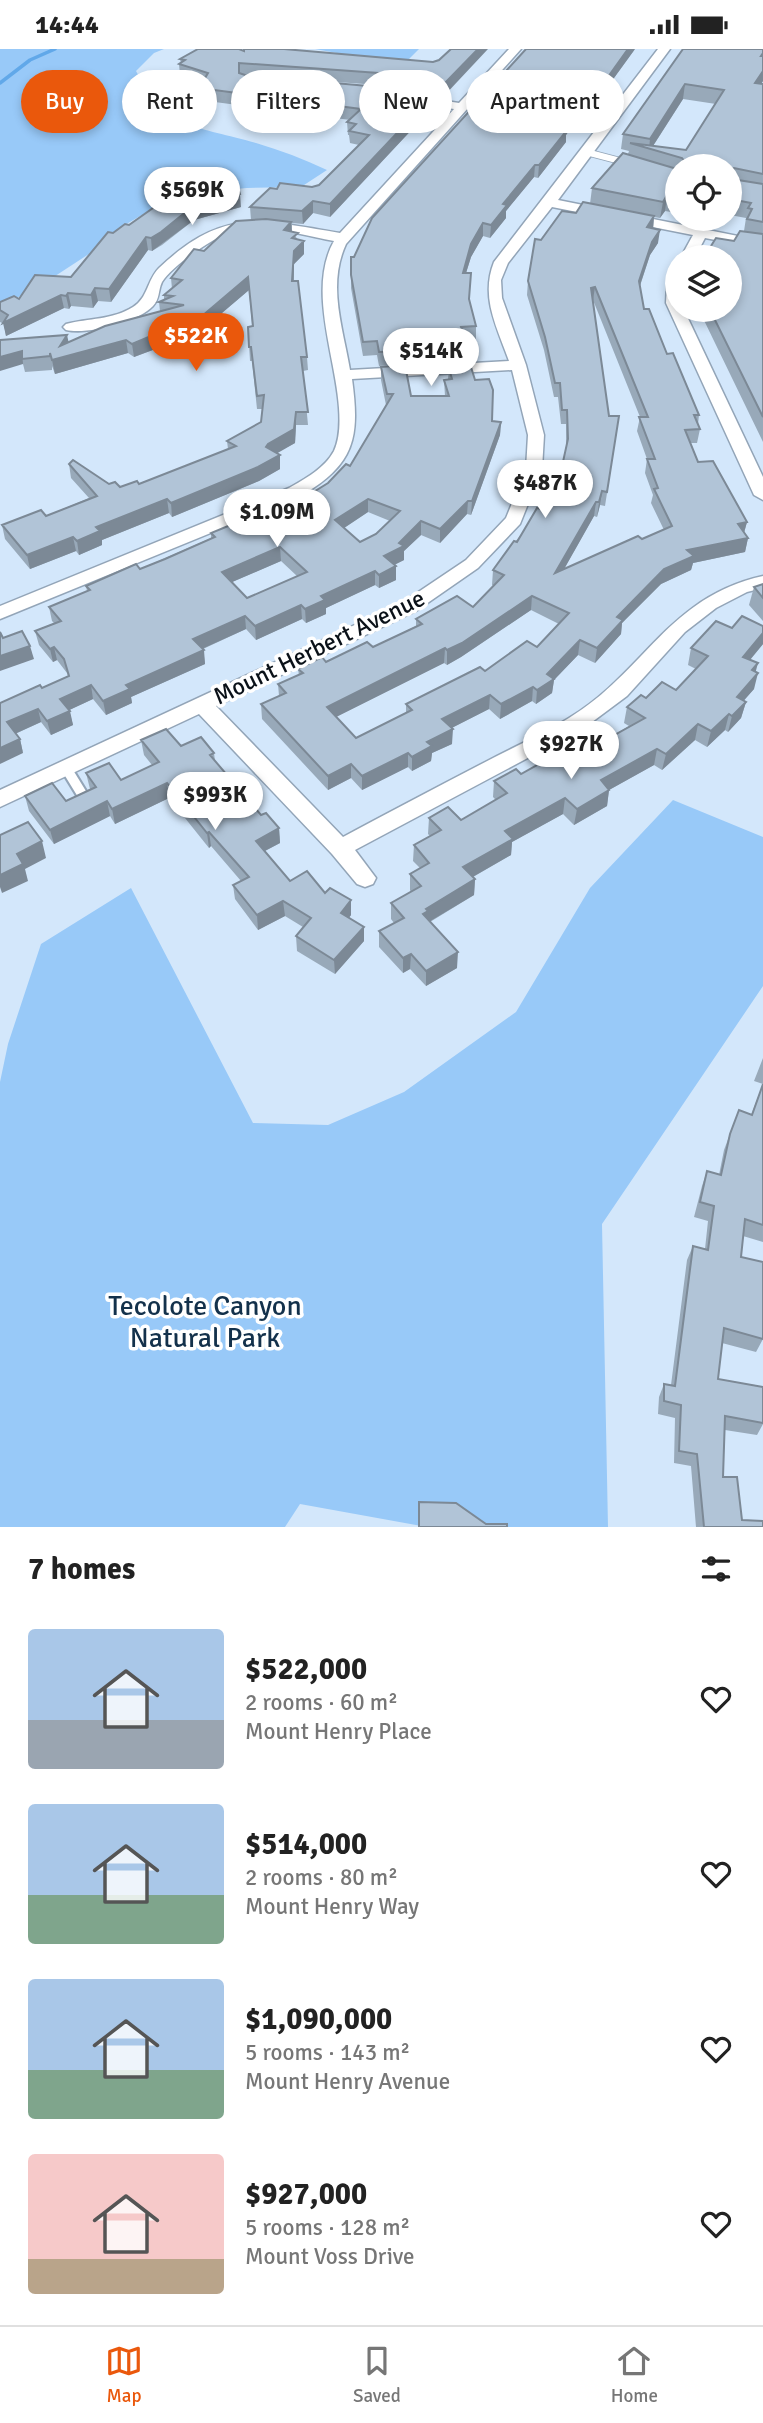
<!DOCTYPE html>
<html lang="en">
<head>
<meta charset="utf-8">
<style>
  :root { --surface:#fff; --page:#f2f2f2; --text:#222; --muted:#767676; --line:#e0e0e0; --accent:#ea580c }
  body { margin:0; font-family:Signika,sans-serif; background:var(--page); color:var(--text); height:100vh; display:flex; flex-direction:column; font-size:26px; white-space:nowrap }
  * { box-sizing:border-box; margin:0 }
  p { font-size:23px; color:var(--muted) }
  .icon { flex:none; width:38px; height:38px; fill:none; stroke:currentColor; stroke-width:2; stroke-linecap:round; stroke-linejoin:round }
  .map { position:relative; height:1478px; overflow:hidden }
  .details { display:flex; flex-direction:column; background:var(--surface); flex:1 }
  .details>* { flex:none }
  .guide { position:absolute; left:21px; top:21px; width:721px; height:63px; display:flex; gap:14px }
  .fabs { position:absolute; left:665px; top:105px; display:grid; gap:14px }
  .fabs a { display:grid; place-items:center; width:77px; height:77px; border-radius:50%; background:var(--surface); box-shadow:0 4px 10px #0003; font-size:35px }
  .price { position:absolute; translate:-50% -60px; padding:0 16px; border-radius:24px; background:#fff; color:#222; font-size:23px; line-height:46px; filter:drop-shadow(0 2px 4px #0008) }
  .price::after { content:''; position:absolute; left:50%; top:42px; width:21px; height:16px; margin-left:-10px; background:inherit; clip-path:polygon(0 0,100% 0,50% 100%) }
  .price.selected { background:var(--accent); color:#fff }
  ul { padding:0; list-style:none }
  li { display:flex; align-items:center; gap:21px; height:175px; padding:0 28px }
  li span { display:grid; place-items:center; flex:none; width:196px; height:140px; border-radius:7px; color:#555 }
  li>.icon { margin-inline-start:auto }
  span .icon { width:84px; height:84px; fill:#fffc; stroke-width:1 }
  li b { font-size:30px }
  h2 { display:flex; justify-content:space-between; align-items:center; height:84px; padding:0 28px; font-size:30px }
  .tag { padding:0 24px; border-radius:32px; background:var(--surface); box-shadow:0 4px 10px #0003; font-size:24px; line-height:63px }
  .tag.selected { background:var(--accent); color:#fff }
  .status { display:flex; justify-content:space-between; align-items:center; height:49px; padding:0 35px; background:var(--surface); direction:ltr }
  .status svg { height:19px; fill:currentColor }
  .dock { display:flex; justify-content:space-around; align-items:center; height:98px; border-top:2px solid var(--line); background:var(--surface); font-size:19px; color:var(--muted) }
  .dock a { display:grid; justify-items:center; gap:4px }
  .dock .selected { color:var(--accent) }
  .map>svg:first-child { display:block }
  .green { fill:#98c9f8 }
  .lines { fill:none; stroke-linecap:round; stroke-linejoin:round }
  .stream { stroke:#61a8e9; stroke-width:3.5 }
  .service-far1-casing { stroke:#93a5b8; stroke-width:8 }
  .service-casing { stroke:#93a5b8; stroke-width:14 }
  .minor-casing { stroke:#93a5b8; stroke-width:3 }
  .service-far1 { stroke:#fff; stroke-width:6 }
  .service { stroke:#fff; stroke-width:10 }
  .minor { fill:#fff; fill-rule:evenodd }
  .wall { fill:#98a9b9; fill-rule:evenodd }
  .shaded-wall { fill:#7c8996 }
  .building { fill:#b1c4d7; stroke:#7c8996; stroke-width:2; fill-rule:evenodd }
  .labels { text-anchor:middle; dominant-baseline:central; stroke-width:7; stroke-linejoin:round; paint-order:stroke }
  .street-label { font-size:24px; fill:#0a1118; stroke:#fff }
  .near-park-label { font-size:28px; fill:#13314b; stroke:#fff }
</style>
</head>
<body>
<div class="status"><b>14:44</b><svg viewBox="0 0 49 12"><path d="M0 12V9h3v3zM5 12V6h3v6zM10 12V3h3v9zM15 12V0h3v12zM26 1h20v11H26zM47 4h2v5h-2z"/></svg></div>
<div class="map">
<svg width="763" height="1478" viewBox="0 0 763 1478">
  <rect width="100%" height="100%" fill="#d3e7fb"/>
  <g class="green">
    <path d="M0,0H164L154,4L136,22C168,82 198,77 256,94C280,101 304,110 327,121L301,138L247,139L178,145L123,177L95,201L46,233L0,258Z"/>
    <polygon points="315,0 419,0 403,16"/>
    <polygon points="673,751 763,788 763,937 602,1175 608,1478 427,1478 300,1455 285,1478 0,1478 0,1033 8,995 41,895 131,839 253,1074 328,1076 404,1043 516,963 590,839"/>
  </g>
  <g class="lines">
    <polyline class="stream" points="0,34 30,11 55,0"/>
    <defs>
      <polyline id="service-far1" points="586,103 628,114"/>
      <polyline id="service" points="66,719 85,750"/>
      <g id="minor">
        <path d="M509,0H521L346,195C327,236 343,279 350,321L509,312C497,278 480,248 494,213L658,0H670L558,151L763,192V200L705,189L695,208H681L693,186L552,158L508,214L501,231L502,249L526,316L544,386L542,420L520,475L478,519L416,562L216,657L343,788C393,761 443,735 493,709C518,696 545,684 569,669C645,623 668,548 763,527V539L747,543L716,559L685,583L627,647L584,679L355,801L376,829L373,835L365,838L357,835L332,805L199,665L0,758V741L402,554L466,511L506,469L526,420L528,386L512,321L352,330C360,389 355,415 301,447L0,570V557L289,439C305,430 325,419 334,402C340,389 340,373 339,359C336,308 307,240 334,192C302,186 265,174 232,183C215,187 172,217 162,233C158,241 160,250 153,257C138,273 87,286 66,281L63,278L66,275C89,269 112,271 133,258C148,249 147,231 159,219C224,158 260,171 340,184L454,60L401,51V45L459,54Z"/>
        <polygon points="677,224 677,261 684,261 763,428 763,451 754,446 666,254 667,235 672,225"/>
      </g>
    </defs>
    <use href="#service-far1" class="service-far1-casing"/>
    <use href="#service" class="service-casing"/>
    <use href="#minor" class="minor-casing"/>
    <use href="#service-far1" class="service-far1"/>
    <use href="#service" class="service"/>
    <use href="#minor" class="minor"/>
  </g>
  <g class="wall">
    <polygon points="243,0 433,13 439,11 451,0 443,48 379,36 294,30 432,47 432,59 330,168 313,164 303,175 292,174 292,182 298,191 304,205 294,215 294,232 307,308 308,321 303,322 308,376 296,376 295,394 276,404 280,420 259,432 172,468 169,464 102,491 102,496 79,506 76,502 30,520 5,490 2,476 46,467 89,449 71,429 69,415 109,435 120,438 139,435 228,400 227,392 261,373 263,360 257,360 252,312 250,312 248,278 252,277 249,241 196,286 166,304 158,299 134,308 128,304 55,325 52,317 52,321 25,323 23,315 0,291 69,293 160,262 159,253 164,251 164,246 172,240 171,229 204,202 251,171 250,158 277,140 312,138 319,136 359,96 350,94 349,86 348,86 347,73 350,71 200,51 199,39 202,34 180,26 179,15 181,14 180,10 243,2"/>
    <polygon points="635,0 598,51 592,50 566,86 566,93 538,129 534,128 506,162 506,169 490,189 483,187 471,208 466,224 469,251 476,277 476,290 464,291 463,300 402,304 402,315 379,317 377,306 363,307 351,239 351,208 354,208"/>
    <path d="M683,0H763V32L761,35H763V393L699,261H730L734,192L744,182L746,169L730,166V117H677V164L665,162L660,169L654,168L653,179L658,194L650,206L640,237L644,260L699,366L698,375L700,380L697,394H690L698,413L747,473L744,484L748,489L745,503L693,514L691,521L661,535L622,574L621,585L595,614L578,606L554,631L552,644L536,655L532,652L500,670L489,660L451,679L452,695L432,704L431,712L412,722L408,718L362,741L351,729L328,741L262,670L261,655L279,647L278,635L299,626L298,620L373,598L416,577V570L473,558L494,537L492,536L493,521L541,460L561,422L566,399V375H561L558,348H554L544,301L527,246L528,232L541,191L590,155L592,139L628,105L629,102L621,100L623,85ZM683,50L716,55L686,101L653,97ZM593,251L640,368L637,382L647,410L645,424L653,446L651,454L664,481L564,520L594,467L597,468L600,456L605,457L619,367H609ZM531,561L559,575L537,598L485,622L406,655V664L356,689L336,668L444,614L447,616L461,608Z"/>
    <polygon points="172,144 241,158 194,171 162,196 152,202 148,201 111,253 98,252 93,259 71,257 69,260 64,259 6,287 4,275 0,273 0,253 19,250 71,228 129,176 172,149"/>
    <path d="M381,318L411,347H445L444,331L448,330L449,320L475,331L492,372L501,373L500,386L471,466L467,465L440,494L421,486L404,502V511L394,516L396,517V531L379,539L375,536L326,559V565L306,574L302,570L256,591L246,580L203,600L205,615L131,648L132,654L106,666L93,650L69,661L73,676L51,686L41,673L15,685L20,690L23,704L0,654L42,639L68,627L67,624L57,611L53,613L39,596L35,582L54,574L52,572L49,558L87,542L86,537L140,520L211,489V484L238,479L278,465L328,434L350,417L386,356L381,331ZM368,463L390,472L376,485L360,493L344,479ZM281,512L297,527L247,549L232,533Z"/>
    <polygon points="763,535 763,572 749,556 754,538"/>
    <polygon points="763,595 750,611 755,623 754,640 743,652 746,653 741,669 728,683 725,681 707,698 695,691 662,721 654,716 609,741 607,757 574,776 563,765 512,793 511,806 473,828 475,830 474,846 430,873 457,919 426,937 410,920 403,924 379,898 379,882 394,874 391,870 391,854 411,843 410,841 410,825 420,819 413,812 414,796 430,787 428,785 429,769 461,771 496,751 493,748 494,732 521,725 568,699 569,691 600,694 629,677 624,674 627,658 646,649 676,641 696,620 688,616 691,599"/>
    <polygon points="141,691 214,704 215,712 261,766 279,779 280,794 265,802 290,832 325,844 351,866 349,869 364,892 335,925 297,902 296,887 303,878 285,867 258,881 235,850 233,836 241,832 211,797 209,799 169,749 115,775 110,767 54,795 29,762 25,747 66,752 90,740 86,724 121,731 152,716 144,706"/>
    <polygon points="763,1009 763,1193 743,1187 741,1208 763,1213 763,1290 756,1303 722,1294 718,1330 763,1338 763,1375 757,1386 725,1381 723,1428 742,1471 763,1478 696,1478 691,1417 674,1414 675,1369 658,1365 659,1348 664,1335 671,1336 687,1211 693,1197 705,1200 708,1172 694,1168 702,1137 707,1122 719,1126 724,1101 739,1061 751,1066 763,1035 754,1032"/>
  </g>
  <g class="shaded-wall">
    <polygon points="478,0 488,0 443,48 443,36"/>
    <polygon points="628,0 635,0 598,51 600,39"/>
    <polygon points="763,22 763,32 752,49 755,34"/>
    <polygon points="685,35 683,50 651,100 649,100 650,90"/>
    <polygon points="594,38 592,50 566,86 566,93 538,129 539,116"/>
    <polygon points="432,47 432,59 330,168 330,155"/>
    <polygon points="535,116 534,128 506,162 506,169 490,189 491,176 503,155"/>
    <polygon points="734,119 731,134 730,135 730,121"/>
    <polygon points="240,145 241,158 194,171 152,202 151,189 192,158"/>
    <polygon points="667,146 665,162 660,169 663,153"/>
    <polygon points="313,152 313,164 303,175 302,162"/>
    <polygon points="654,167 653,181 647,178"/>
    <polygon points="291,173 292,186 284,181"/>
    <polygon points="483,174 483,187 471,208 462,237 463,224 471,195"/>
    <polygon points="660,181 658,194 650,206 637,245 639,232 652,193"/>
    <polygon points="146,188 148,201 111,253 109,240"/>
    <polygon points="304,192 304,205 294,215 293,245 292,232 294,202"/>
    <polygon points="248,228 249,241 196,286 166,304 165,291"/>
    <polygon points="595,238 593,251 589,252 591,239"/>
    <polygon points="95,239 98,252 93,259 91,246"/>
    <polygon points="68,244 71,257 69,260 66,247"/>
    <polygon points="61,246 64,259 6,287 3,274"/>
    <polygon points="156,285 158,299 134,308 132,295"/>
    <polygon points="67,286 70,299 126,291 128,304 55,325 52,311"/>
    <polygon points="22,302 23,315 0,322 0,308"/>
    <polygon points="296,363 296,376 295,394 269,409 266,398 268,395"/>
    <polygon points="501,373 500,386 471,466 472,452"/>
    <polygon points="280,406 280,420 259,432 172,468 171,454"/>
    <polygon points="602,442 600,456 597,468 599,453"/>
    <polygon points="167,450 169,464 102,491 102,496 79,506 77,492 96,478"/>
    <polygon points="368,450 368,463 335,485 335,471"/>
    <polygon points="468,452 467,465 440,494 440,480"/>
    <polygon points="596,453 594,467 554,538 555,524"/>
    <polygon points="421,472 421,486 404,502 404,511 384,521 384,507"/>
    <polygon points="747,473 743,487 738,475"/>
    <polygon points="73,488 76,502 30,520 27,506"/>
    <polygon points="748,489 745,503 693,514 691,521 661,535 622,574 621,585 595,614 597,599 617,568 664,520 687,501"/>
    <polygon points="280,498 281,512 223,537 222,523"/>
    <polygon points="396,517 396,531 379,539 379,526"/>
    <polygon points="375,522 375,536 326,559 326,565 306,574 305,560 321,547"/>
    <polygon points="532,547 531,561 461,608 447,616 447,601"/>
    <polygon points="301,556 302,570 256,591 255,577"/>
    <polygon points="245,567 246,580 195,603 193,590"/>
    <polygon points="763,584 763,595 739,624 743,608"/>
    <polygon points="580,591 578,606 554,631 552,644 536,655 537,641 547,625"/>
    <polygon points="30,597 34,610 0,622 0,607"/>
    <polygon points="54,598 57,611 53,613 50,600"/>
    <polygon points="445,599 444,614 328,672 327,658"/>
    <polygon points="204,601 205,615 131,648 132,654 106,666 103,652 126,636"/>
    <polygon points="758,614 754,629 758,624 754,640 733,664 737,648 752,621"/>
    <polygon points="91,636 93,650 63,664 60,650"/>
    <polygon points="533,638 532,652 500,670 501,655"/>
    <polygon points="490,646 489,660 442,684 442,670"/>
    <polygon points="746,653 741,669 728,683 732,667"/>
    <polygon points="38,660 41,673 10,687 7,673"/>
    <polygon points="70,662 73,676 51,686 47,672"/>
    <polygon points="729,665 725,681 707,698 711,682"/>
    <polygon points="698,675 695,691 662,721 666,705"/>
    <polygon points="453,680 452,695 432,704 431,712 412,722 412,708 427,693"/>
    <polygon points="20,690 23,704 0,715 0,699"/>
    <polygon points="657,700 654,716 609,741 607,757 574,776 577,760 601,731"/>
    <polygon points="408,704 408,718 362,741 362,727"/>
    <polygon points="351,715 351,729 328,741 328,727"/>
    <polygon points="167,734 169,749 115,775 112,760"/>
    <polygon points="565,749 563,765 512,793 511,806 462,834 463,818 505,782"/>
    <polygon points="107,752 110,767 54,795 50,781"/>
    <polygon points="279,779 280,794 257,806 256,792"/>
    <polygon points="209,783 211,797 209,799 207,784"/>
    <polygon points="42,792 46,809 25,820 28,832 2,844 0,838 0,826 17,805"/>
    <polygon points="475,830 474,846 427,874 423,865 426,860"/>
    <polygon points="351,851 351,866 341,878 341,864"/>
    <polygon points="283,852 285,867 258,881 257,866"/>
    <polygon points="364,878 364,892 335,925 334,911"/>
    <polygon points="458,903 457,919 426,937 426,922"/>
    <polygon points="411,905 410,920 403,924 403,909"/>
  </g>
  <g class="building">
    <polygon points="198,0 239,0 244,2 244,0 284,0 433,13 439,11 451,0 478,0 443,36 379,24 239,14 239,24 245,26 379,38 432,47 330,155 313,152 302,162 250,158 270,139 277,140 280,134 312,138 319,136 369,86 349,82 356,75 347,73 361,60 199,39 208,24 179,15 185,11 180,10"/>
    <polygon points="526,0 628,0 600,39 594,38 564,80 567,81 539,116 535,116 503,155 507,156 491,176 483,174 471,195 463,224 471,224 469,250 476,277 461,278 464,287 399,291 402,302 379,303 377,292 363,293 351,226 351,208 354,208 372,169"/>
    <polygon points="683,0 763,0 763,4 761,7 763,7 763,22 755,34 763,35 763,125 734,119 730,121 730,117 684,117 685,113 682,109 630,94 686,101 724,41 685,35 650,90 623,85"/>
    <polygon points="623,104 677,120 677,148 667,146 663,153 592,139"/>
    <polygon points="730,127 732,130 763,135 763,173 747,170 752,160 748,159 751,154 730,150"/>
    <polygon points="235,130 240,145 192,158 161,183 151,189 146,188 109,240 95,239 91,246 68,244 66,247 61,246 3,274 8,266 0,261 0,253 14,247 19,250 35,226 71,228 108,183 113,184 125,175 129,176 163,152 176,148 172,144 214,132"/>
    <path d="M583,153L654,167L647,178L660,181L652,193L639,232L644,260H649L667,305L673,304L699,366H694L700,380L685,381L698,413L713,412L747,473L738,475L748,489L687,501L694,507L664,520L617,568L623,571L597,599L580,591L547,625L554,630L537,641L533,638L501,655L490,646L442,670L453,680L427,693L432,697L412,708L408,704L362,727L351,715L328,727L261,655L286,644L278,635L303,624L298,620L322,608L326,613L367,593L373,598L422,575L416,570L457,547L473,558L504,526L493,521L514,492L517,493L537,459L541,460L554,421L561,422L568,390L567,361H562L560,334H555L545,288L528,232L535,190L541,191L562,162L576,164ZM595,238L648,368H639L655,410H647L658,439L654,440L672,477L642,490L638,487L555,524L596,453H599L602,442L607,443L619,367H609L591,239ZM532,547L569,564L537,598L527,592L485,622L480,618L406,655L412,661L356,689L327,658L445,599L447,601L462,594Z"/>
    <polygon points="266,170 291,173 284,181 298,184 292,189 304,192 294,202 292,232 298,232 307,308 301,308 308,363 296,363 294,380 268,395 266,398 280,406 258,418 171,454 167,450 96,478 100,482 77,492 73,488 27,506 2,476 41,461 46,467 97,447 69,415 73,411 109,435 115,433 120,438 137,432 139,435 236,397 227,392 261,373 264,346 257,347 251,298 249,298 248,278 253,277 248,228 195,273 165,291 156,285 132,295 126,291 52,311 50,304 50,307 22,310 22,302 0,308 0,291 67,286 60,297 105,277 184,256 159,253 173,247 164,246 182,231 171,229 194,200 204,202 236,172"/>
    <polygon points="740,182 763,185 763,368 710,261 730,261 730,208 704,208 716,189 734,192"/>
    <path d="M405,316L411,347H449L444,331L452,330L449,320L471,318L475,331L489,330L493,341L492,372L501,373L472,452H468L440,480L421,472L399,494L404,497L384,507L396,517L379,526L375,522L321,547L325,551L305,560L301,556L255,577L245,567L193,590L204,601L126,636L130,640L103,652L91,636L60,650L70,662L47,672L38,660L7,673L20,690L0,699V654L40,636L42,639L69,627L64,610L54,598L50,600L35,582L61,572L49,558L90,541L86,537L136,515L140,520L165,510L215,488L211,484L233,475L238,479L276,463L278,465L328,434L346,415L350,417L393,345H387L381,318ZM368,450L400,462L376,485L360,493L335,471ZM280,498L307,523L247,549L222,523Z"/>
    <polygon points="763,535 763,549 754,538"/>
    <polygon points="742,567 763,577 763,584 743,608 758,614 752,621 758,624 737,648 746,653 732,667 729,665 711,682 698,675 666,705 657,700 601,731 609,741 577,760 565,749 505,782 513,790 463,818 475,830 426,860 428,862 423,865 458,903 426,922 411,905 403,909 379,882 404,869 391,854 421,837 410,825 429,814 414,796 441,781 429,769 448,758 461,771 507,744 494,732 516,720 521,725 573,696 569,691 586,682 600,694 645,669 627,658 641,646 646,649 662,633 676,641 708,607 691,599 716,572 732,579"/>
    <polygon points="22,582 30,597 0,607 0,583 3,589"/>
    <polygon points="166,680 181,697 201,688 214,704 210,706 261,766 266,764 279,779 256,792 290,832 307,822 325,844 330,839 351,851 341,864 364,878 334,911 296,887 311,869 283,852 257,866 233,836 249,828 209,783 207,784 167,734 112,760 107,752 50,781 25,747 52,734 66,752 96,738 86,724 109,714 121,731 159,713 141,691"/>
    <polygon points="28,773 42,792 17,805 23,815 0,826 0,786"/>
    <polygon points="763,1035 763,1176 745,1170 741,1208 763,1213 763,1290 724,1279 718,1330 763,1338 763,1374 725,1367 723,1428 737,1428 742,1471 763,1472 763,1478 704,1478 697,1405 679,1402 681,1356 664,1352 664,1335 675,1337 693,1197 708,1201 714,1157 700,1153 707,1122 721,1126 730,1085 739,1061 752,1066"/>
    <polygon points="419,1453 456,1454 486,1475 507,1475 507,1478 419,1478"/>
  </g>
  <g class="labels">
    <g class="street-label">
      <text transform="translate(319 598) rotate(-26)">Mount Herbert Avenue</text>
    </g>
    <g class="near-park-label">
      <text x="205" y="1257">Tecolote Canyon<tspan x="205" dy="32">Natural Park</tspan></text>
    </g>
  </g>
</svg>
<div class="fabs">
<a><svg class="icon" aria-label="locate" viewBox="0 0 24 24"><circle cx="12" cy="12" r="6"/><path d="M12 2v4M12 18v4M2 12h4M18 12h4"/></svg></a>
<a><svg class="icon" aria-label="layers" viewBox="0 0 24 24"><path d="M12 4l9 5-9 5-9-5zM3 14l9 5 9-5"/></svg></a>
</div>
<b class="price" style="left:192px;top:178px">$569K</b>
<b class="price selected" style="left:196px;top:324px">$522K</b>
<b class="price" style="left:431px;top:339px">$514K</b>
<b class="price" style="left:545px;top:471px">$487K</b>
<b class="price" style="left:277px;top:500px">$1.09M</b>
<b class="price" style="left:571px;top:732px">$927K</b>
<b class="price" style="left:215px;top:783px">$993K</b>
<div class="guide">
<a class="tag selected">Buy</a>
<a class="tag">Rent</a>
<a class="tag">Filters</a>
<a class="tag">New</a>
<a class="tag">Apartment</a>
</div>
</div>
<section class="details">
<h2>7 homes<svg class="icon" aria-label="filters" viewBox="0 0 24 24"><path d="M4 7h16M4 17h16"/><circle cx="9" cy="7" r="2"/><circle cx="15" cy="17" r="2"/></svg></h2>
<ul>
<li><span style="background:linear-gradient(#a9c7e8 65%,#9aa5b1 0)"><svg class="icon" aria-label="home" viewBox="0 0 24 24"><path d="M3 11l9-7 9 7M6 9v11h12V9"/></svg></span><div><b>$522,000</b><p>2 rooms · 60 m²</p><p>Mount Henry Place</p></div><svg class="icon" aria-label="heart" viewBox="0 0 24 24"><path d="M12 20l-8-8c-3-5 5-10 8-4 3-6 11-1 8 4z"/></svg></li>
<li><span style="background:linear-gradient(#a9c7e8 65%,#7fa58c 0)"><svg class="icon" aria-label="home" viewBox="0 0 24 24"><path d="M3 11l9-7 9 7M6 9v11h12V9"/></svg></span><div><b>$514,000</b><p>2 rooms · 80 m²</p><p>Mount Henry Way</p></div><svg class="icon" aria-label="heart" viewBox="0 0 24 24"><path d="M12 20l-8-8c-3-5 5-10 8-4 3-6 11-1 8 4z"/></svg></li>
<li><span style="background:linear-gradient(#a9c7e8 65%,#7fa58c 0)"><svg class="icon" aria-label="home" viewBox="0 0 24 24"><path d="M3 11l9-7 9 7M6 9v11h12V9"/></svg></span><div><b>$1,090,000</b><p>5 rooms · 143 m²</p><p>Mount Henry Avenue</p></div><svg class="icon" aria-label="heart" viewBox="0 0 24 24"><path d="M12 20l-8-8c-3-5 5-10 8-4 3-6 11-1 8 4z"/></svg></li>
<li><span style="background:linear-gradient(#f6c9c9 75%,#b9a48a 0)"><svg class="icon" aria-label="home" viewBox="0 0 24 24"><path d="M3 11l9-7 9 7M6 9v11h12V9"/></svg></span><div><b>$927,000</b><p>5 rooms · 128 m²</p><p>Mount Voss Drive</p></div><svg class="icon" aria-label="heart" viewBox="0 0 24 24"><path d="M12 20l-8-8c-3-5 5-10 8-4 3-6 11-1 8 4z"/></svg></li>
</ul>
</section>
<nav class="dock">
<a class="selected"><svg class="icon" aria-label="map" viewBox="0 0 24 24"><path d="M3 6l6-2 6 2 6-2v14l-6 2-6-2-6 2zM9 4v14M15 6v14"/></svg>Map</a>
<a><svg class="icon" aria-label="saved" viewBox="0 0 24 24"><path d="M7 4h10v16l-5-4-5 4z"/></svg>Saved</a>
<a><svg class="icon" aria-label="home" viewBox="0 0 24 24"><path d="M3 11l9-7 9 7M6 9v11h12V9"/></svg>Home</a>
</nav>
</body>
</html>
